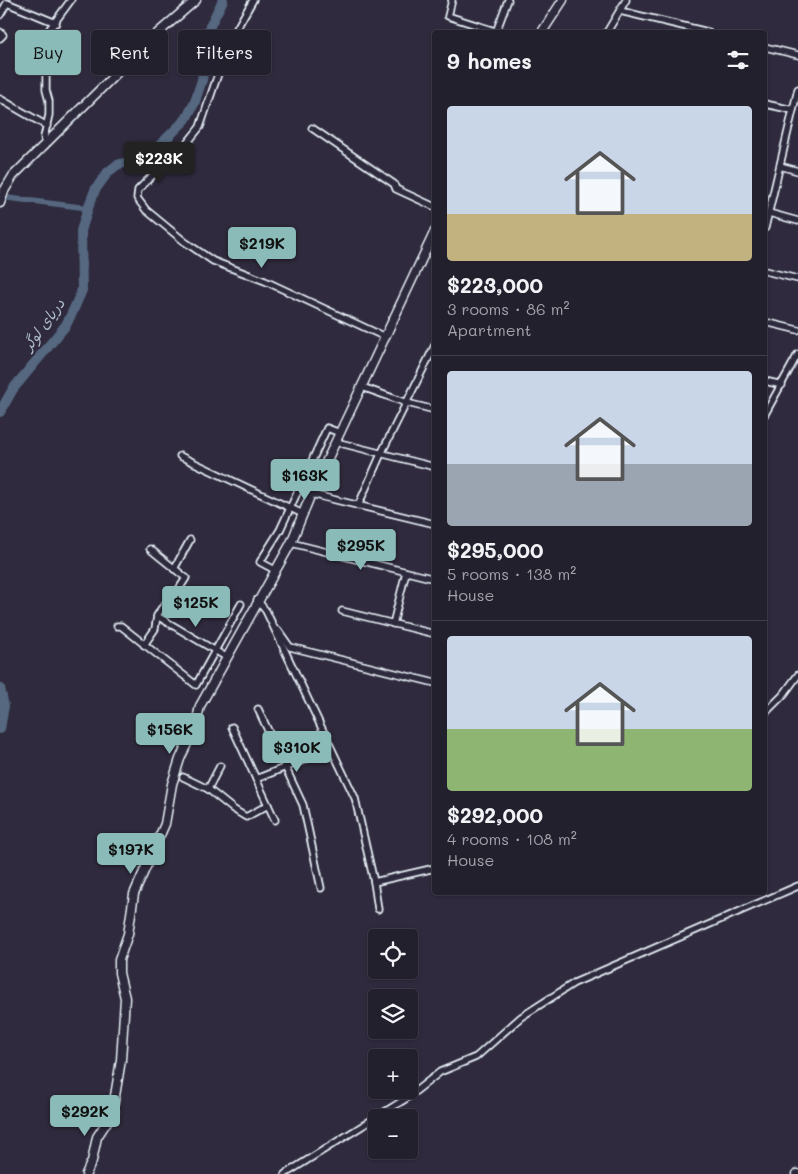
<!DOCTYPE html>
<html lang="en">
<head>
<meta charset="utf-8">
<style>
  :root { --surface:#23202e; --page:#2f2d3a; --text:#f1f3f6; --muted:#a3a3aa; --line:#403e4a; --accent:#8bbbb9 }
  body { margin:0; font-family:Mali,"Playpen Sans Arabic",sans-serif; background:var(--page); color:var(--text); height:100vh; display:flex; flex-direction:column; font-size:19px; white-space:nowrap }
  * { box-sizing:border-box; margin:0 }
  p { font-size:16px; color:var(--muted) }
  .icon { flex:none; width:28px; height:28px; fill:none; stroke:currentColor; stroke-width:2; stroke-linecap:round; stroke-linejoin:round }
  .map { position:relative; flex:1; overflow:hidden }
  .drawer { position:absolute; left:432px; top:30px; width:335px; height:865px; display:flex; flex-direction:column; background:var(--surface); border-radius:5px; box-shadow:0 1px 4px #0004,0 0 0 1px var(--line) }
  .drawer>* { flex:none }
  .guide { position:absolute; left:15px; top:30px; width:342px; height:45px; display:flex; gap:10px }
  .controls { position:absolute; left:368px; top:929px; display:grid; gap:10px }
  .controls a { display:grid; place-items:center; width:50px; height:50px; border-radius:5px; background:var(--surface); box-shadow:0 1px 4px #0004,0 0 0 1px var(--line); font-size:25px }
  .price { position:absolute; translate:-50% -42px; padding:0 11px; border-radius:5px; background:var(--accent); color:#111; font-size:16px; line-height:32px; filter:drop-shadow(0 1px 2px #0008) }
  .price::after { content:''; position:absolute; left:50%; top:30px; width:15px; height:11px; margin-left:-8px; background:inherit; clip-path:polygon(0 0,100% 0,50% 100%) }
  .price.current { background:#222; color:#fff }
  ul { padding:0; list-style:none }
  li { display:grid; align-content:center; gap:10px; height:265px; padding:0 15px }
  li+li { border-top:1px solid var(--line) }
  li span { display:grid; place-items:center; height:155px; border-radius:5px; color:#555 }
  li>.icon { margin-inline-start:auto }
  span .icon { width:90px; height:90px; fill:#fffc; stroke-width:1 }
  li b { font-size:21px }
  h2 { display:flex; justify-content:space-between; align-items:center; height:60px; padding:0 15px; font-size:21px }
  .pill { padding:0 18px; border-radius:5px; background:var(--surface); box-shadow:0 1px 4px #0004,0 0 0 1px var(--line); font-size:18px; line-height:45px }
  .pill.current { background:var(--accent); color:#111 }
  .map>svg:first-child { display:block }
  .lines { fill:none; stroke-linecap:round; stroke-linejoin:round }
  .canal { stroke:#556780; stroke-width:5.5 }
  .river { stroke:#556780; stroke-width:10 }
  .street-casing { stroke:#e8f1f8; stroke-width:9 }
  .secondary-casing { stroke:#e8f1f8; stroke-width:11 }
  .street { stroke:#2f2a3d; stroke-width:5.5 }
  .secondary { stroke:#2f2a3d; stroke-width:8 }
  .labels { text-anchor:middle; dominant-baseline:central; stroke-width:4; stroke-linejoin:round; paint-order:stroke }
  .water-label { font-size:15px; font-style:italic; fill:#adbac8; stroke:#2f2a3d }
</style>
</head>
<body>
<div class="map">
<svg width="798" height="1174" viewBox="0 0 798 1174">
  <rect width="100%" height="100%" fill="#2f2a3d"/>
  <filter id="ink" filterUnits="userSpaceOnUse"><feTurbulence type="fractalNoise" baseFrequency=".02" numOctaves="2"/><feDisplacementMap in="SourceGraphic" scale="10" xChannelSelector="R" yChannelSelector="G"/><feConvolveMatrix kernelMatrix="1 2 1 2 8 2 1 2 1" color-interpolation-filters="sRGB"/></filter>
  <g filter="url(#ink)">
    <g class="lines">
      <polyline class="canal" points="0,197 88,208"/>
      <g class="river">
        <polyline points="0,412 13,389 66,325 73,311 82,290 81,231 88,208 95,190 108,172 117,165 131,161 155,150 186,119 194,104 202,80 210,26 223,0"/>
        <polyline points="0,688 4,706 0,729"/>
      </g>
      <defs>
        <g id="street">
          <polyline points="253,0 229,42 200,127 184,147 170,158 138,190 137,198 146,210 185,242 213,261 265,281 385,337"/>
          <polyline points="452,0 448,16 498,32"/>
          <polyline points="620,11 708,32"/>
          <polyline points="0,15 7,3 56,23"/>
          <polyline points="0,32 3,35 0,38"/>
          <polyline points="496,32 508,0"/>
          <polyline points="607,32 626,0"/>
          <polyline points="765,47 798,55"/>
          <polyline points="0,99 47,126"/>
          <polyline points="765,104 793,110"/>
          <polyline points="312,128 394,184 396,189 435,207"/>
          <polyline points="45,145 44,137 49,115 49,101 46,90 46,61 44,46 46,34 71,0"/>
          <polyline points="780,166 798,171"/>
          <polyline points="769,213 798,221"/>
          <polyline points="765,228 798,89"/>
          <polyline points="765,271 798,279"/>
          <polyline points="765,322 798,330"/>
          <polyline points="765,381 782,385"/>
          <polyline points="362,387 407,403 435,410"/>
          <polyline points="765,414 798,354"/>
          <polyline points="336,442 435,467"/>
          <polyline points="180,456 303,514"/>
          <polyline points="311,494 435,524"/>
          <polyline points="358,506 381,454 435,345"/>
          <polyline points="291,543 435,579"/>
          <polyline points="174,569 190,540"/>
          <polyline points="275,570 260,562 280,530 327,428 340,433"/>
          <polyline points="257,600 266,611 355,798 374,882 378,909"/>
          <polyline points="342,611 435,634"/>
          <polyline points="157,616 226,657"/>
          <polyline points="393,624 406,572"/>
          <polyline points="117,626 121,626 196,685 241,604"/>
          <polyline points="278,630 290,647 435,683"/>
          <polyline points="144,645 155,629 157,616 161,609 179,589 186,578 150,549"/>
          <polyline points="258,709 303,805 321,888"/>
          <polyline points="765,713 784,694 798,675"/>
          <polyline points="232,727 275,820"/>
          <polyline points="183,777 208,789 233,809 246,817 268,805"/>
          <polyline points="256,779 331,749"/>
          <polyline points="208,789 220,766"/>
          <polyline points="374,882 435,868"/>
          <polyline points="285,1174 407,1098 440,1072 476,1057 521,1017 574,983 798,886"/>
        </g>
        <g id="secondary">
          <polyline points="542,32 563,0"/>
          <polyline points="0,203 4,191 13,176 151,39 196,0"/>
          <polyline points="86,1174 92,1161 97,1137 114,1111 113,1108 121,1060 125,998 119,973 119,960 128,934 134,894 165,824 172,784 180,759 196,724 200,706 291,543 311,494 435,231"/>
          <polyline points="797,1174 798,1174"/>
        </g>
      </defs>
      <use href="#street" class="street-casing"/>
      <use href="#secondary" class="secondary-casing"/>
      <use href="#street" class="street"/>
      <use href="#secondary" class="secondary"/>
    </g>
  </g>
  <g class="labels">
    <g class="water-label">
      <text transform="translate(43 324) rotate(-54)">دریای لوگر</text>
    </g>
  </g>
</svg>
<div class="controls">
<a><svg class="icon" aria-label="locate" viewBox="0 0 24 24"><circle cx="12" cy="12" r="6"/><path d="M12 2v4M12 18v4M2 12h4M18 12h4"/></svg></a>
<a><svg class="icon" aria-label="layers" viewBox="0 0 24 24"><path d="M12 4l9 5-9 5-9-5zM3 14l9 5 9-5"/></svg></a>
<a>+</a>
<a>−</a>
</div>
<b class="price current" style="left:159px;top:184px">$223K</b>
<b class="price" style="left:262px;top:269px">$219K</b>
<b class="price" style="left:305px;top:501px">$163K</b>
<b class="price" style="left:361px;top:571px">$295K</b>
<b class="price" style="left:196px;top:628px">$125K</b>
<b class="price" style="left:170px;top:755px">$156K</b>
<b class="price" style="left:297px;top:773px">$310K</b>
<b class="price" style="left:131px;top:875px">$197K</b>
<b class="price" style="left:85px;top:1137px">$292K</b>
<div class="guide">
<a class="pill current">Buy</a>
<a class="pill">Rent</a>
<a class="pill">Filters</a>
</div>
<section class="drawer">
<h2>9 homes<svg class="icon" aria-label="filters" viewBox="0 0 24 24"><path d="M4 7h16M4 17h16"/><circle cx="9" cy="7" r="2"/><circle cx="15" cy="17" r="2"/></svg></h2>
<ul>
<li><span style="background:linear-gradient(#c9d6e8 70%,#c2b280 0)"><svg class="icon" aria-label="home" viewBox="0 0 24 24"><path d="M3 11l9-7 9 7M6 9v11h12V9"/></svg></span><div><b>$223,000</b><p>3 rooms · 86 m²</p><p>Apartment</p></div></li>
<li><span style="background:linear-gradient(#c9d6e8 60%,#9aa5b1 0)"><svg class="icon" aria-label="home" viewBox="0 0 24 24"><path d="M3 11l9-7 9 7M6 9v11h12V9"/></svg></span><div><b>$295,000</b><p>5 rooms · 138 m²</p><p>House</p></div></li>
<li><span style="background:linear-gradient(#c9d6e8 60%,#8fb573 0)"><svg class="icon" aria-label="home" viewBox="0 0 24 24"><path d="M3 11l9-7 9 7M6 9v11h12V9"/></svg></span><div><b>$292,000</b><p>4 rooms · 108 m²</p><p>House</p></div></li>
</ul>
</section>
</div>
</body>
</html>
